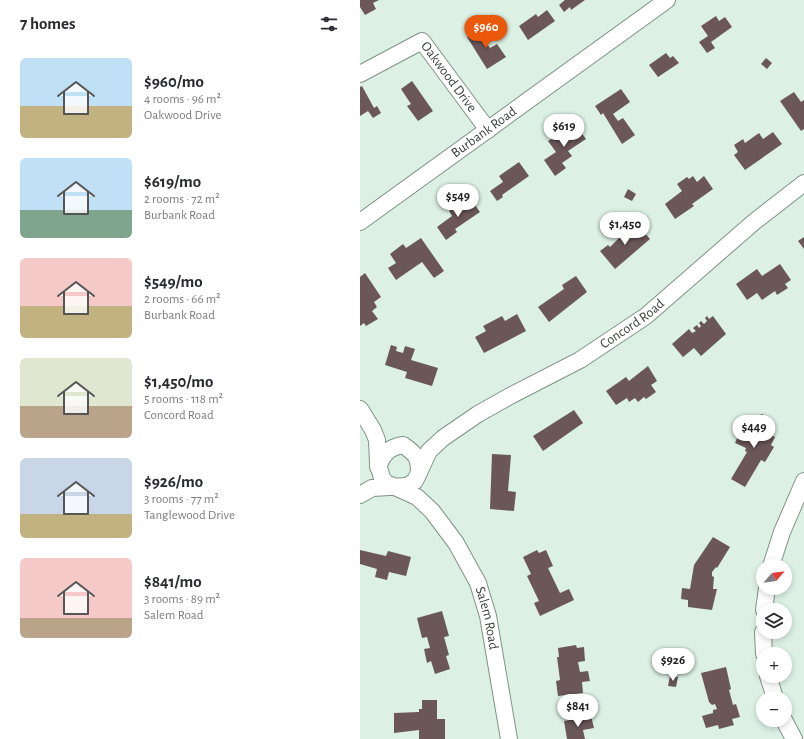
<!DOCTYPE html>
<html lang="en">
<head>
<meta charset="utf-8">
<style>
  :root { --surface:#fff; --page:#f7f7f7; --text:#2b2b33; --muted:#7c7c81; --accent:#ea580c }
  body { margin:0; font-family:"Alegreya Sans",sans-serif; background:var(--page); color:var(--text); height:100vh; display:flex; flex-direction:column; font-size:15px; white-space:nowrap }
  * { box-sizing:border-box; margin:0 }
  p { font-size:13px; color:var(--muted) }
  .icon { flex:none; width:22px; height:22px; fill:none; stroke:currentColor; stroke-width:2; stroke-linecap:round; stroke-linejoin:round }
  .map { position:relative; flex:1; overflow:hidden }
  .side { display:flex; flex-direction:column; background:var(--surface); width:360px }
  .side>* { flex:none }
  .needle { width:26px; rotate:62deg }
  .buttons { position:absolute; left:396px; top:559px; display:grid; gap:8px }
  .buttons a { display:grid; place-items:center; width:36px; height:36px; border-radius:50%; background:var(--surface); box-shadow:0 2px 6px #0003; font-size:20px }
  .price { position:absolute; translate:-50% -34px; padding:0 9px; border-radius:14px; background:#fff; color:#222; font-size:13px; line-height:26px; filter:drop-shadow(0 1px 2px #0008) }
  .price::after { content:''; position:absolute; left:50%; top:24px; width:12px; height:9px; margin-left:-6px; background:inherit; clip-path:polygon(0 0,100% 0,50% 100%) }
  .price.on { background:var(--accent); color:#fff }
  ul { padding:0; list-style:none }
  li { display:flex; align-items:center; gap:12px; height:100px; padding:0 20px }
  li span { display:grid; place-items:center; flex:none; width:112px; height:80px; border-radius:6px; color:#555 }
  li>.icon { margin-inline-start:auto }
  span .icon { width:48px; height:48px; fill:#fffc; stroke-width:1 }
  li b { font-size:17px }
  h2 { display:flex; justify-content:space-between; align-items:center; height:48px; padding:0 20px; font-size:17px }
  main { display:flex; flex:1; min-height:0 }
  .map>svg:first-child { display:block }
  .building { fill:#6b5758 }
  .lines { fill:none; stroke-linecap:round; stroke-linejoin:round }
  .street-casing { stroke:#809287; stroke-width:18 }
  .street { stroke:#fff; stroke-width:16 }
  .labels { text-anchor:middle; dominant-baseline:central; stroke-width:4; stroke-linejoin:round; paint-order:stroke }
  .street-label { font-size:14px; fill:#373f3a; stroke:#fff }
</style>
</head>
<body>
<main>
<section class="side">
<h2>7 homes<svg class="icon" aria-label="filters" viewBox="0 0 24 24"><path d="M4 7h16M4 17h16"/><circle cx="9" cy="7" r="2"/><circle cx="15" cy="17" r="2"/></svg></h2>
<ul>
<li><span style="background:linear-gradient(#bfe0f5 60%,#c2b280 0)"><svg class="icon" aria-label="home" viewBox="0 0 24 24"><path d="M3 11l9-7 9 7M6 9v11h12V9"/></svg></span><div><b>$960/mo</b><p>4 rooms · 96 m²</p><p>Oakwood Drive</p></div></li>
<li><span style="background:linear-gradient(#bfe0f5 65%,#7fa58c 0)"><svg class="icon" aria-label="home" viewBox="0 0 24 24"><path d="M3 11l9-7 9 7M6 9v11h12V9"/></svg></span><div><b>$619/mo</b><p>2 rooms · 72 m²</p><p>Burbank Road</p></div></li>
<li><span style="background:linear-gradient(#f6c9c9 60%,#c2b280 0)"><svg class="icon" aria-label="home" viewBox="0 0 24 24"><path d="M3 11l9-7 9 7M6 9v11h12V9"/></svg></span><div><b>$549/mo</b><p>2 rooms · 66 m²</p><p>Burbank Road</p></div></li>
<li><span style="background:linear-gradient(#dfe7d0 60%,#b9a48a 0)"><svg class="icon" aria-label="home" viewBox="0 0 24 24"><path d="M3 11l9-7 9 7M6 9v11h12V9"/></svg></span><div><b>$1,450/mo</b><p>5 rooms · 118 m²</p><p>Concord Road</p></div></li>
<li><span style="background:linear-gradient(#c9d6e8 70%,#c2b280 0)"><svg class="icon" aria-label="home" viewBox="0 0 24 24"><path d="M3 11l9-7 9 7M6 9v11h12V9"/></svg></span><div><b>$926/mo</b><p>3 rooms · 77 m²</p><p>Tanglewood Drive</p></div></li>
<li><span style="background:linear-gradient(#f6c9c9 75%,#b9a48a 0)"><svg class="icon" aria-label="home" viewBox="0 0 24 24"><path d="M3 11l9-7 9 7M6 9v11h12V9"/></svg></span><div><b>$841/mo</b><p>3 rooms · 89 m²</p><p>Salem Road</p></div></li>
</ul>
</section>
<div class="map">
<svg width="444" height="739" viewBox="0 0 444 739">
  <rect width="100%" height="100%" fill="#dcf0e4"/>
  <g class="building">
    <polygon points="0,0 19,0 13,3 16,9 5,15 0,7"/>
    <polygon points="205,0 225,0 211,10 210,7 204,12 199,5"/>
    <polygon points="187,10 195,21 168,40 159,26 176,14 178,17"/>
    <polygon points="356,16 359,21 365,17 372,27 351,42 355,48 347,53 339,42 348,36 341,26"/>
    <polygon points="118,30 121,34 127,31 133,40 127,44 130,48 137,44 146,57 127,69 107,37"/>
    <polygon points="306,53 310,58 313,56 319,63 298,77 289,65"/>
    <polygon points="406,58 412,63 407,69 401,64"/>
    <polygon points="52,81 73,111 58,121 47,106 51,104 41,89"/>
    <polygon points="2,86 14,108 17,106 21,113 13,118 8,111 0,116 0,87"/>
    <polygon points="261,89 270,102 253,114 258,121 263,118 275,135 262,144 243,113 241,115 235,106"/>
    <polygon points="434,92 441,102 444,100 444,129 441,131 420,101"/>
    <polygon points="215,124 226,139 208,151 212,156 202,163 206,168 195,176 184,160 196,152 188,141"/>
    <polygon points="413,132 422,144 385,170 374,155 378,152 374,145 383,139 385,143 399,133 403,139"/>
    <polygon points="159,162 169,176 142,195 143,197 137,201 130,191 143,182 139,176"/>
    <polygon points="333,176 337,182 344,176 353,189 332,204 334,206 315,219 305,204 322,191 317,184 327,177 329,179"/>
    <polygon points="268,189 276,194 272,201 264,197"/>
    <polygon points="109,197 120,212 95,229 97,232 86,240 77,227 92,216 89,211"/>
    <polygon points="275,222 290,239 255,269 240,251 248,245 250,247"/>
    <polygon points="444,237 444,249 438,241"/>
    <polygon points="61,238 84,271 74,278 62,262 36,280 28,268 36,263 30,254 43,244 46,248"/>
    <polygon points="420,264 431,280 425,284 428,288 417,295 415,291 402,300 397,293 387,300 376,284 397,269 402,276"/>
    <polygon points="5,273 21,297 14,302 17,307 12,311 18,319 6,326 4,323 0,326 0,277"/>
    <polygon points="216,276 227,292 189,322 178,307 204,289 202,285"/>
    <polygon points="157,314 166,331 124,353 115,337 126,331 123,326 142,316 145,321"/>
    <polygon points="347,316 349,319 353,316 366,334 341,356 334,348 323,357 312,344 329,329 332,333 336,331 333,328 337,325 339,328 341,326 339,323 341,321 344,324 347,321 345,318"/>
    <polygon points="31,345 37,347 36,351 43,353 45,346 55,349 51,360 78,368 72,386 45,378 47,372 25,365"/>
    <polygon points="288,366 297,381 291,385 296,392 286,399 284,397 278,402 275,398 269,402 267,398 256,405 246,391 266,377 269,381"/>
    <polygon points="214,410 223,423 183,451 173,436"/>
    <polygon points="403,414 406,422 415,428 411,435 415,437 411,445 414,447 405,462 401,460 385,487 371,479 387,452 385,451 386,448 375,443 380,432 391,437 394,430 391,418"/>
    <polygon points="132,454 151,455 148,491 156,492 154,511 130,509"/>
    <polygon points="353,537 370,547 357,568 356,567 352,572 352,576 354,577 353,589 357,589 352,610 328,607 328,600 321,599 322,588 330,589 334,565"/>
    <polygon points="0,550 26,556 28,551 51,557 46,576 29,572 27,580 15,577 17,569 0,564"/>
    <polygon points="177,550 179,553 186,550 193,566 188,568 200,593 209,589 214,600 180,616 174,603 179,601 167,576 171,574 163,557"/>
    <polygon points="82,611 89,636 84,637 89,655 86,656 90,669 75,674 71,661 67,663 64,649 70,648 67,637 62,638 57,618"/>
    <polygon points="216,645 217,648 224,647 225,661 218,662 220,672 228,671 230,681 222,682 223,693 198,696 196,681 200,680 197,657 199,657 198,648"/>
    <polygon points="366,667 371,689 369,690 373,705 376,704 380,717 372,719 374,725 359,729 358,725 346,728 342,716 353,713 353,710 357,709 355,704 352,705 349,702 341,673"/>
    <polygon points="310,676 318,677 316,687 308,686"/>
    <polygon points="62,700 77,700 77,719 85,719 85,739 59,739 59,730 34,733 34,713 59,712 59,709 62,709"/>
    <polygon points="231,716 234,728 223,730 225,739 207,739 204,721"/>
  </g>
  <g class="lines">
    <defs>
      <g id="street">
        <path id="s1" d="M0,74L62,41L128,130"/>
        <path id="s2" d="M0,222L307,0"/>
        <path id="s3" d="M0,409L13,430L17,440L18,464L22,478L26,483L57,497L72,511L96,543L118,583L128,616L149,739"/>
        <path d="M18,467C23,454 29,447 43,445C56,454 59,457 59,473"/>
        <path id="s4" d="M0,495L12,488L47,486L55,481L69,451L83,438L118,414L150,396L220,360L286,316L394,222L444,183"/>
        <polyline points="411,566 422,532 444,481"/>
        <polyline points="404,610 407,588"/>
        <polyline points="403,632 404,654"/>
        <polyline points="408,676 415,698"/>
        <polyline points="424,720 434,739"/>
      </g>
    </defs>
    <use href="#street" class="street-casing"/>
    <use href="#street" class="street"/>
  </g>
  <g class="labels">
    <g class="street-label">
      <text stroke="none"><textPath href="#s1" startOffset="115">Oakwood Drive</textPath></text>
      <text stroke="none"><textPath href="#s2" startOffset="153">Burbank Road</textPath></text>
      <text stroke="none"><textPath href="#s4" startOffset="332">Concord Road</textPath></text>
      <text stroke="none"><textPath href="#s3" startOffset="257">Salem Road</textPath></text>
    </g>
  </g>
</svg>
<div class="buttons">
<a><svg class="needle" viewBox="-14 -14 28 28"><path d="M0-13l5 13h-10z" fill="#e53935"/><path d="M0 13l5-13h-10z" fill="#7c7c81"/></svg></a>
<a><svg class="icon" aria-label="layers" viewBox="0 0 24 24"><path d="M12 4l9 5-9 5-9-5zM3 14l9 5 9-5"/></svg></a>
<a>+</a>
<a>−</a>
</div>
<b class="price on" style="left:126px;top:49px">$960</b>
<b class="price" style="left:204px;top:148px">$619</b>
<b class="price" style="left:98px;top:218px">$549</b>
<b class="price" style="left:265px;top:246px">$1,450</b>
<b class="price" style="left:394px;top:449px">$449</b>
<b class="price" style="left:313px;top:682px">$926</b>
<b class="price" style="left:218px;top:728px">$841</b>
</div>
</main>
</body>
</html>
